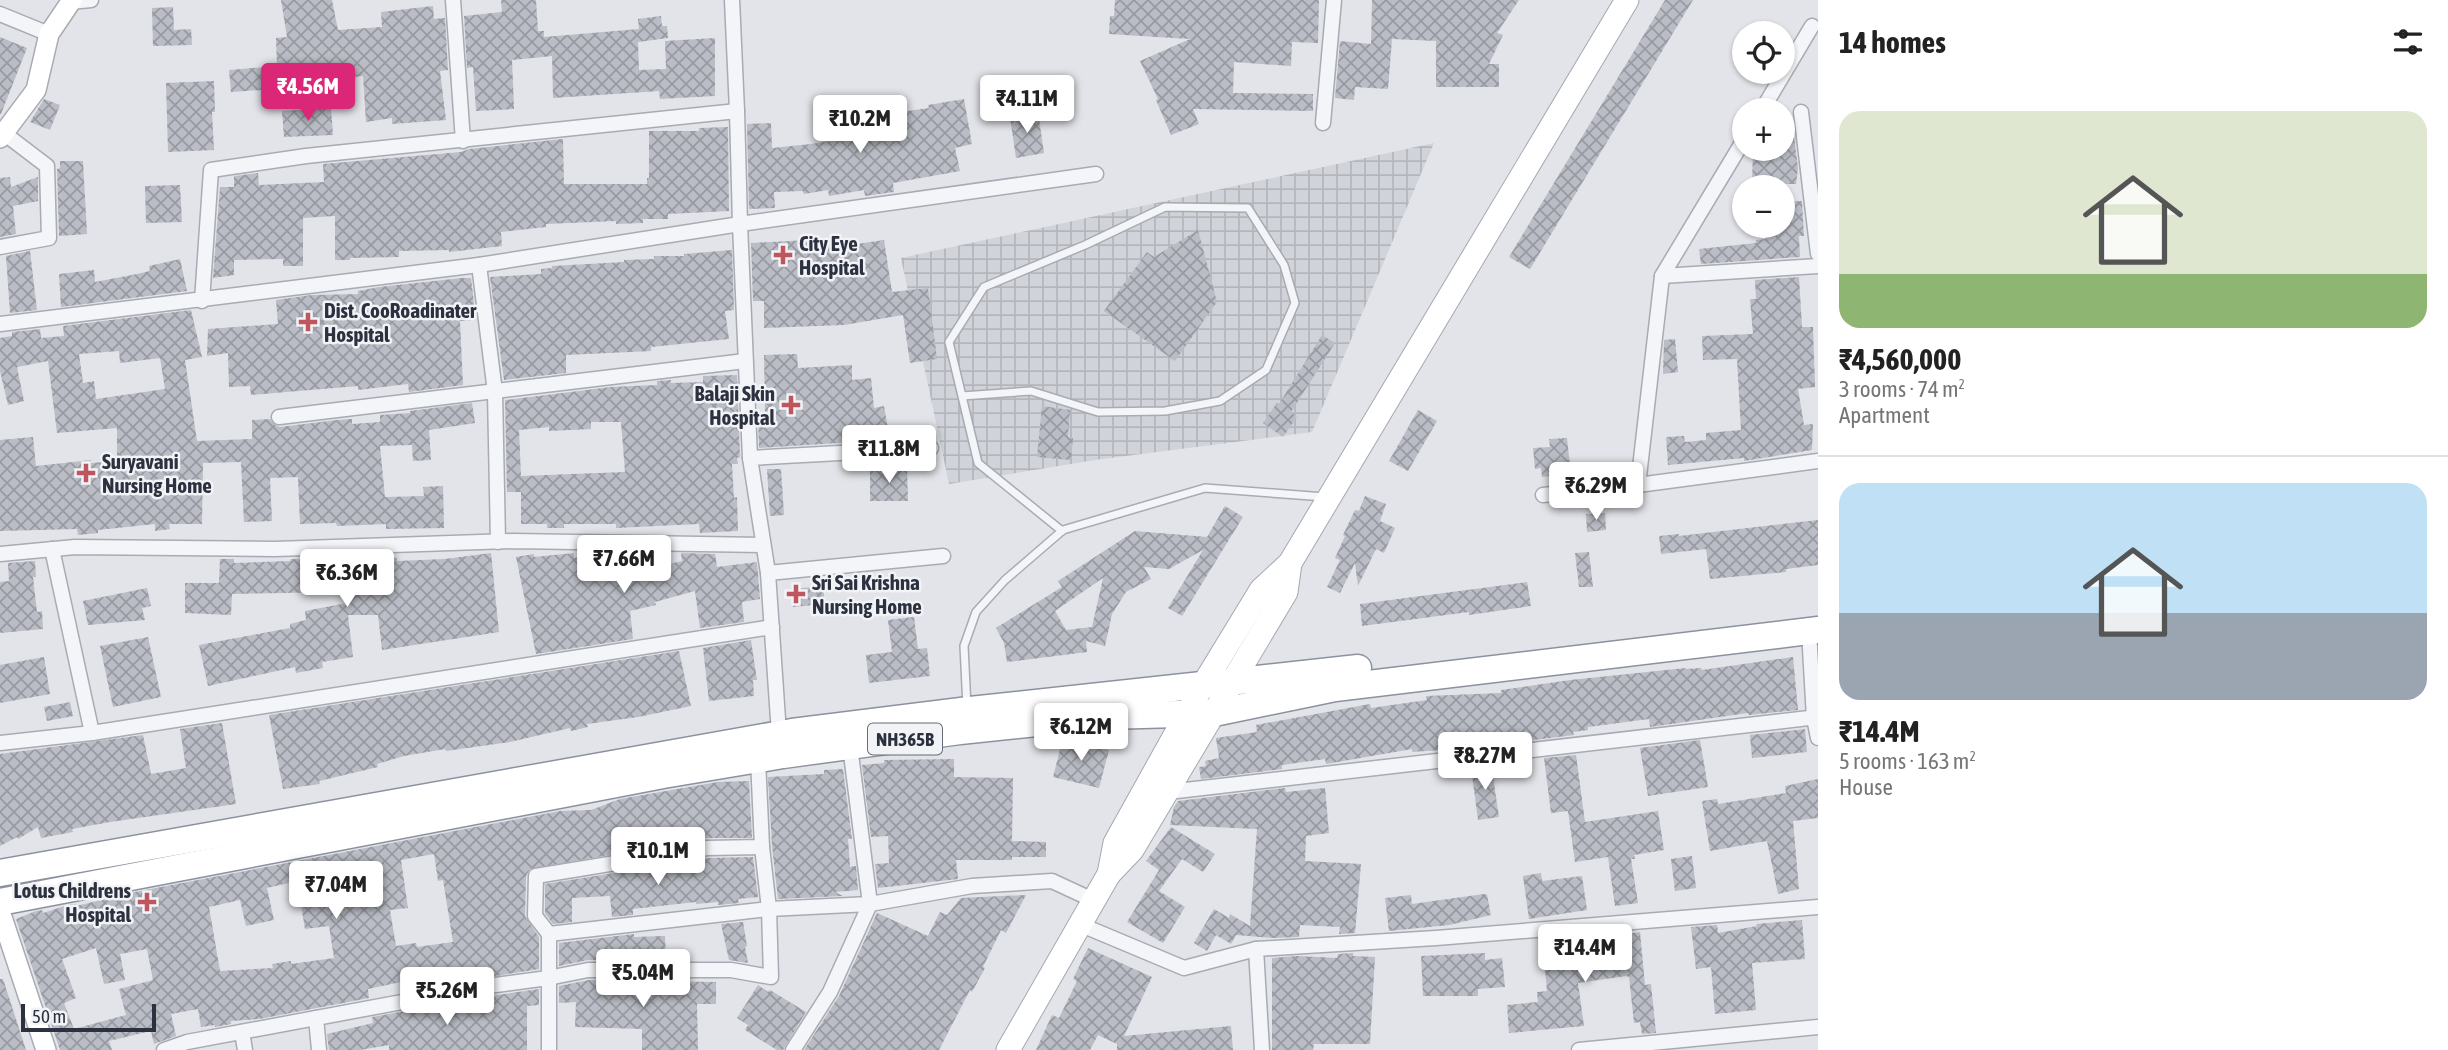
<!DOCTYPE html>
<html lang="en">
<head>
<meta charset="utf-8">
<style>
  :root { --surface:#fff; --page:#f2f2f2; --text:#222; --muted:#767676; --line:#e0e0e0; --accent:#db2777 }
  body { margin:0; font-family:"Asap Condensed",sans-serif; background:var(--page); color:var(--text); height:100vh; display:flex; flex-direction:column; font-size:26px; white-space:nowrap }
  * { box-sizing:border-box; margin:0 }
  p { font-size:23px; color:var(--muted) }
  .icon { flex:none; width:38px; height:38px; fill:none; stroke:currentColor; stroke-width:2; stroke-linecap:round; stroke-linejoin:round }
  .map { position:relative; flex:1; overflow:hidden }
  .drawer { display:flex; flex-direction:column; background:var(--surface); width:630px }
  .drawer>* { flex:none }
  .buttons { position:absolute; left:1732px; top:21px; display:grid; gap:14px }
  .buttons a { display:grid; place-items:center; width:63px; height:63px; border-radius:50%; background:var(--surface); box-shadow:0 2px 5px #0004; font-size:35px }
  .scale { position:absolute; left:21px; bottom:18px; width:135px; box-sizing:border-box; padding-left:7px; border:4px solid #2c313f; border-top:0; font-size:19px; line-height:24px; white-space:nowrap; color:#2c313f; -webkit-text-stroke:5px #f2f3f6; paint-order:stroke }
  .price { position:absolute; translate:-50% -60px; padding:0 16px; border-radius:7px; background:#fff; color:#222; font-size:23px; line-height:46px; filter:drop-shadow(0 2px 4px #0008) }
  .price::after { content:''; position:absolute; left:50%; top:42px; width:21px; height:16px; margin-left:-10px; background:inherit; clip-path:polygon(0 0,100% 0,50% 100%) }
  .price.current { background:var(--accent); color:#fff }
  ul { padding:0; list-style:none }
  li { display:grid; align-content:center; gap:14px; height:371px; padding:0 21px }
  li+li { border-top:2px solid var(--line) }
  li span { display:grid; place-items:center; height:217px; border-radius:21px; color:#555 }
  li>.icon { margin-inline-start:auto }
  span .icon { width:126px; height:126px; fill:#fffc; stroke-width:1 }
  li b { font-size:30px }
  h2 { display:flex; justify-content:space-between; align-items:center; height:84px; padding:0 21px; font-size:30px }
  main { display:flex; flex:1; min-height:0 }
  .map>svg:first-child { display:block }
  .industrial { fill:url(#industrial-grid) }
  .building { fill:url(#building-cross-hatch); fill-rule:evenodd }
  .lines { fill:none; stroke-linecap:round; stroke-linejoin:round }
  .lane-casing { stroke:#a8abb3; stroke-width:10 }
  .street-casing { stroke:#a8abb3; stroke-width:17 }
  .secondary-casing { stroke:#a8abb3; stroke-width:22 }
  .primary-casing { stroke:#a3a8b3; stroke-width:25 }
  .highway-casing { stroke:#8b919e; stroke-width:29 }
  .lane { stroke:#f4f5f8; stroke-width:7 }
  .street { stroke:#f4f5f8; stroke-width:14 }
  .secondary { stroke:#fff; stroke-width:19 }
  .primary { stroke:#fff; stroke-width:23 }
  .highway { stroke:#fff; stroke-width:26 }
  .poi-dot { fill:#bf565d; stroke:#f2f3f6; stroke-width:2.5 }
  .labels { text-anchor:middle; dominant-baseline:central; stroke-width:5; stroke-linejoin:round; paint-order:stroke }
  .shield { fill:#f2f3f6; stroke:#676b76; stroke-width:2 }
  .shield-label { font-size:19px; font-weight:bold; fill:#2c313f }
  .poi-label { font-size:21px; font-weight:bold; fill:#2c313f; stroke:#f2f3f6; text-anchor:start }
</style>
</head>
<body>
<main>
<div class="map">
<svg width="1818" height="1050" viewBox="0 0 1818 1050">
  <defs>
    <pattern id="industrial-grid" width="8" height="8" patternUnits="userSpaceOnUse" patternTransform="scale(1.75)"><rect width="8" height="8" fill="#d1d3da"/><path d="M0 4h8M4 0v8" fill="none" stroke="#b4b6bc"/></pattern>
    <pattern id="building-cross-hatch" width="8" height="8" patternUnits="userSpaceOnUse" patternTransform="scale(1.75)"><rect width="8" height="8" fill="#babdc5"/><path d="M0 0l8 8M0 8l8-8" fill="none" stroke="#979aa1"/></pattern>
  </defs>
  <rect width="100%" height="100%" fill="#e2e4e9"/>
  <polygon class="industrial" points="1434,143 1312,432 1095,460 949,484 901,258"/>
  <g class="building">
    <polygon points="281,0 332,0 338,30 382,27 381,12 433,6 434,19 445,18 448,70 440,71 446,120 392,124 392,118 366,122 363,76 275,85 276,89 231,92 229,70 277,66 276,38 287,37"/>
    <polygon points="501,0 536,0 538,31 544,31 544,37 639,29 638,19 661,16 662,26 667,26 668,38 638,42 639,70 666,69 665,41 715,38 715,96 660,99 659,91 553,98 552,56 512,60 514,109 476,111 473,67 467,68 464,16 502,12"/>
    <polygon points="1115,0 1319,0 1318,43 1292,42 1291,66 1234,62 1233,93 1313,94 1313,111 1193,109 1199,124 1171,135 1156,100 1158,99 1140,61 1190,39 1109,34 1110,16 1114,16"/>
    <polygon points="1372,0 1519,0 1497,33 1503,35 1489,64 1499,64 1499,87 1436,87 1436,41 1392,39 1388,89 1355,87 1354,100 1335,98 1340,41 1371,44"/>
    <polygon points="1665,0 1693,0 1530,269 1509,257"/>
    <polygon points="173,7 174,30 191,29 192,45 153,46 152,8"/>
    <polygon points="0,37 27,48 1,114 0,114"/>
    <polygon points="214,81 215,112 212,112 214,150 168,152 166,83"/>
    <polygon points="44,99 60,105 50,130 30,122"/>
    <polygon points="964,99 972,144 955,148 960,171 893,183 894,192 865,196 864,190 829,196 828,190 804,194 803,191 774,192 775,208 749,209 747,124 771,123 772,148 811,144 855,137 853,119 929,108 928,105"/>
    <polygon points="331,108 333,135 284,137 282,111"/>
    <polygon points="1038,112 1044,153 1016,158 1010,117"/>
    <polygon points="728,127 729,211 668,214 668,219 643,219 643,223 616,224 616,221 546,224 546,227 501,232 502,246 449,252 449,250 399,251 399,257 350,258 350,260 335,260 335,216 303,218 303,266 283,266 283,259 234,260 234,275 213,278 220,187 234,187 234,176 258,173 259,185 324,182 323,164 461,152 469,149 563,139 564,184 647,184 647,178 649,178 649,131 699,131 699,128"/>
    <polygon points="1783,137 1794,137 1798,168 1796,184 1752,184 1753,149 1783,149"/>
    <polygon points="60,161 83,161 87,234 59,236 57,169 60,168"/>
    <polygon points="10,177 11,187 38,177 38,201 13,206 16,234 0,237 0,178"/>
    <polygon points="180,185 182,222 146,223 145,186"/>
    <polygon points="1802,201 1804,236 1799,236 1800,257 1701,264 1699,249 1756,243 1756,240 1766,239 1765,226 1783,226 1783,202"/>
    <polygon points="1198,230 1217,302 1175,361 1104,311 1147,252 1154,257"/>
    <polygon points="844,238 844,246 884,240 892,292 928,288 937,359 910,363 903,315 844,325 764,328 764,301 753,301 751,243"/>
    <polygon points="732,250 734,310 725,311 729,339 651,347 651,351 566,355 566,373 504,380 490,277 541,274 541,269 552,268 552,266 624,262 624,260 654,259 654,256 684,256 684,254"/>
    <polygon points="30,251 37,310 10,313 6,256"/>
    <polygon points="180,259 187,291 61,307 59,274 94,270 95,282 137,274 150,271 149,266"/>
    <polygon points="1799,277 1802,327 1813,327 1815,387 1798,389 1804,425 1813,424 1812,450 1744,461 1744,458 1668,465 1666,437 1684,436 1685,442 1706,440 1706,433 1741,430 1737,359 1703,360 1702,336 1753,334 1750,299 1756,299 1755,280"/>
    <polygon points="462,278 471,278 476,320 460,321 463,385 409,392 408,384 358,390 358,386 251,395 250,386 229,387 228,353 207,356 208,329 278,324 276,300 311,295 358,294 358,291 379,287"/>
    <path d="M191,310L202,357L185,360L197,441L252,439V420L270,419L275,425L280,427L337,420L352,419V424L380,422V415L410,413V411L472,403L475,423L429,430L431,460L413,461L412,445L380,446L385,497L424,496L423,487L443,486L444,528L386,529V524L337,526L336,523L300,524L298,477L270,478L272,521L244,522L241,462L203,463L202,524H169L170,529L155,531V524L98,530V533L78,535L77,529L0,531V440L33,437L36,466L91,460V463L117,461V428L57,433L48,361L17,367L24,401L8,405L0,371V338L12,336V332L40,329L41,338L64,336L63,326ZM119,351L120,363L160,358L165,389L96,399L94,381L83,383L79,354Z"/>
    <polygon points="1322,335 1335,343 1291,412 1297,417 1283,437 1263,423 1277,403 1279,404"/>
    <polygon points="1675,339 1678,372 1663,374 1664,340"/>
    <polygon points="797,354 798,368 852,365 852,380 871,378 874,408 884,406 889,434 855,439 855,442 759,448 758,415 765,415 764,355"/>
    <path d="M737,375L740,457L737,458L738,464H732L734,498L737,497L738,531L700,533L699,524L616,528V524H564V528H547V524H521V492H507L505,400L611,387L657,385V381L671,380V383L703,382V376ZM591,422H621L625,472L521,476L519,430L549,427V431L591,429Z"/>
    <polygon points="1042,406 1070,410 1068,437 1073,438 1071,460 1037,457"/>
    <polygon points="1418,410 1437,421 1408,471 1389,461"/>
    <polygon points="1567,438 1571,474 1542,477 1541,468 1535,469 1533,448 1550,447 1549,439"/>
    <polygon points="870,468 907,468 908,501 870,501"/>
    <polygon points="767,469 781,469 784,515 770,516"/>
    <polygon points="1365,496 1386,504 1380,521 1395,528 1384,553 1376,549 1358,586 1355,563 1340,593 1327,587 1340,560 1335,558 1345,536 1343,535 1355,510 1359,511"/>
    <path d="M1225,506L1243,517L1182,616L1168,608L1203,550L1169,569L1144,567L1151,579L1126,592L1112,614L1105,646L1086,641L1087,652L1007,662L1004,643L996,628L1062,587L1058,581L1135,531L1207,537ZM1103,578L1092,627L1066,630L1055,611Z"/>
    <polygon points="1605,513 1606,530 1587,532 1586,514"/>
    <polygon points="1818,520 1818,565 1786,569 1786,572 1710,579 1706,549 1661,554 1659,536 1679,534 1679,536"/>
    <polygon points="1589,552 1593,587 1579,587 1575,553"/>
    <polygon points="491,553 499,632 382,650 378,615 348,615 353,657 322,662 323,668 296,673 295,667 208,686 199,645 290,628 290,624 306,620 305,611 347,603 346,592 232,594 231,615 185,613 185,583 219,583 220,559 234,559 234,563 290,561 291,559 342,561 367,558 397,558 397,561 445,559"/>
    <polygon points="574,553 574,558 592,555 593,558 612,555 613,562 650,555 653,568 682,561 681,553 715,554 717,567 757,562 760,599 742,602 744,622 700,628 695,591 655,602 656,605 630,611 633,639 536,654 516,557 534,554 534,557"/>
    <polygon points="35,561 36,577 33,577 37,612 42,611 43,629 0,633 0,582 9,581 8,563"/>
    <polygon points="1527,582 1531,606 1469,615 1469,612 1362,626 1360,604"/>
    <polygon points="823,586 825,604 793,607 791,589"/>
    <polygon points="147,588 151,606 142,608 145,620 88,625 83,601"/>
    <polygon points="914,617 918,649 927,648 930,676 869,683 866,655 892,652 888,620"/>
    <polygon points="148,637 161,697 113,707 100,646"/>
    <polygon points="751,640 757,680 753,680 754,696 709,701 703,648"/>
    <polygon points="679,651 691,706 638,717 587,724 588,727 571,731 570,728 510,742 446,751 445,749 404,756 377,764 378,767 319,781 320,784 283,789 269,715"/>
    <polygon points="44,657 50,694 0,703 0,665"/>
    <polygon points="1793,657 1798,710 1749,715 1748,713 1650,727 1649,719 1588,727 1588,730 1573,732 1574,735 1468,748 1412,752 1412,749 1326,764 1325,759 1282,765 1282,769 1201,779 1199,767 1206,766 1205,761 1219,758 1216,738 1257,732 1256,725 1370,704 1371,708 1427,700 1426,696 1501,693 1501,690 1570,680 1686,668 1686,669 1701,668 1702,670"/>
    <polygon points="70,702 73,716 47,721 44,707"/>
    <polygon points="222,723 236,804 110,822 72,829 73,832 41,838 38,827 18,839 17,837 0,846 0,754 143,735 151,774 186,768 180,729"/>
    <polygon points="1805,729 1807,752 1752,758 1750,735"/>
    <polygon points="1063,738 1109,750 1099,788 1053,777"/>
    <polygon points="1700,740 1708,787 1648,796 1640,748"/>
    <polygon points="1576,755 1585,822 1658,811 1664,850 1634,855 1635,859 1631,859 1638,903 1615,906 1608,857 1575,862 1568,811 1551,813 1544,758"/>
    <polygon points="954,759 954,777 1013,778 1012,841 1046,842 1046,857 1012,857 1012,860 956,860 958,879 878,888 875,864 889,863 888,836 871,837 862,765 884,763 884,760"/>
    <polygon points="1491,764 1499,817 1478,820 1471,767"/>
    <polygon points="843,769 852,839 848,839 850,867 856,866 858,890 835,892 843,896 778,899 772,846 768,777 824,774 824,770"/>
    <polygon points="1818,779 1818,818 1793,821 1799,889 1778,894 1767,841 1710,851 1702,801 1717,799 1718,804 1786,793 1785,786"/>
    <path d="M749,781L752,838H705L530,869L526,876L525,916L539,937V969L411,990L410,982H401L368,989L369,998L259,1019L231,1021V1024L215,1027V1025L201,1027L198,1009L171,1014L176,1036L154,1044L151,1031L109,1041L112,1050H60L16,919L36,911L42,910L43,913L68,905L76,904V906L135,892L560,811L591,810L620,799L666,791L718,782ZM434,854L438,881L443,880L453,942L417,947L416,943L396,946L390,910L408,908L401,860ZM297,881L305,929L329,926L334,958L291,964V961L272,964L273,968L220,971L209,907L240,900L246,926L274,920L267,888ZM96,948L104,984L125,980L120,954L147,949L153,980L119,989L126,1015L74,1029L64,1003L76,998L62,959Z"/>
    <polygon points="1285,788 1286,792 1325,788 1329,833 1306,836 1305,861 1361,864 1355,933 1339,934 1340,927 1300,925 1299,937 1272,938 1236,935 1231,944 1216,935 1207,951 1194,943 1214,909 1229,918 1230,914 1250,926 1257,829 1170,825 1174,807 1178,801"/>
    <polygon points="1171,827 1215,854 1203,872 1182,859 1159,891 1185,907 1163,943 1127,922 1159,870 1146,861"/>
    <polygon points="1692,856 1696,888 1675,891 1671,859"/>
    <polygon points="753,857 758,897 738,899 739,903 718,905 718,902 696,904 696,902 633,909 633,915 612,917 610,896 572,898 572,922 553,924 545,913 545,884 708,858"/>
    <polygon points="1541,873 1542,881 1582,876 1587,910 1529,919 1523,876"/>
    <polygon points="1484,894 1487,895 1491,915 1449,925 1389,931 1385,898 1411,895 1412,904"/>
    <polygon points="1026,895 1006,933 1001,930 983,967 985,968 978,981 972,992 970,990 939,1050 804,1050 839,996 877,913 928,936 940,912 947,915 961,898"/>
    <polygon points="1802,920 1805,959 1752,963 1756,1010 1715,1014 1711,967 1696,969 1691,927 1717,925 1718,933 1757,926 1756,924"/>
    <polygon points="743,922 747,946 745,947 748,963 729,960 721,924"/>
    <polygon points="1640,932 1645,985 1651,984 1656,1033 1642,1034 1640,1022 1634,1023 1629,977 1626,976 1578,983 1584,1026 1509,1033 1507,1005 1538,1002 1537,992 1547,991 1543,947"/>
    <polygon points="634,934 634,937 665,936 666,960 588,960 559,966 559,943"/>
    <polygon points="1088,948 1152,977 1124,1036 1231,1026 1233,1050 1117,1050 1117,1044 1098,1035 1090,1050 1036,1050 1052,1015 1059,1018 1077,981 1073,979"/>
    <polygon points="1353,953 1353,956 1375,957 1370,1044 1314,1044 1313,1050 1272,1050 1272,958 1297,956 1337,958 1338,954"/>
    <polygon points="1485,953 1485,960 1502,958 1505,987 1478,989 1478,996 1423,996 1421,956"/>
    <polygon points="0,979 3,979 26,1050 0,1050"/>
    <polygon points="589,980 716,982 716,1004 697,1004 698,1050 642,1050 642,1029 575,1027 576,1002 559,1003 559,986"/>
    <polygon points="758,985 768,992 770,990 806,1012 783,1050 777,1050 745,1030 748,1025 737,1018"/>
    <polygon points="539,989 539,1005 527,1006 527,1050 389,1050 389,1045 360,1050 329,1050 327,1034 373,1023 372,1017 490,996"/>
  </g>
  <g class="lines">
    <defs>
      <g id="lane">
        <polyline points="962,396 1031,391 1098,412 1165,411 1220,401 1266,370 1295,303 1284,265 1248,208 1165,207 1085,245 984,287 949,342 978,463 1062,531"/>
        <polyline points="967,707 964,646 976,612 1005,580 1063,530 1205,488 1325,497"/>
      </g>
      <g id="street">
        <polyline points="453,0 463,141"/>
        <polyline points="732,0 737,111"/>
        <polyline points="70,2 91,0"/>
        <polyline points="0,14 49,34"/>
        <polyline points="1762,110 1812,26"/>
        <polyline points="1801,112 1818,254"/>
        <polyline points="1323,123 1334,0"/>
        <polyline points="0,247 49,238 47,166 5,134"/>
        <polyline points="479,265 495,392 498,542"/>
        <polyline points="1662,276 1818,266"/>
        <polyline points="202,301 211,170 306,156 737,111 740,224 1096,174"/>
        <polyline points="0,324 479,265 740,224 750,458"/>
        <polyline points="279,417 745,361"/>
        <polyline points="1638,485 1662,276 1745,138"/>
        <polyline points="1543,495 1638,485 1818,461"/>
        <polyline points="52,549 92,733"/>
        <polyline points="0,554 75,547 275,549 513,541 763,545"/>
        <polyline points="768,573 943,556"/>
        <polyline points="1809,631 1814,718 1818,738"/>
        <polyline points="779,734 768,573 750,458 931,448"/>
        <polyline points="0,743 92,733 772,627"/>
        <polyline points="1168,792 1818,717"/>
        <polyline points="1079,924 1184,968 1256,949"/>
        <polyline points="549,934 769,909 762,847"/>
        <polyline points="316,1018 319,1050"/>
        <polyline points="242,1032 245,1050"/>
        <polyline points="164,1050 187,1042 488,986 548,978 588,970 731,970 771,977 769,909 870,904 850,746"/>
        <polyline points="549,1050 549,934 535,916 536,876 707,848 762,847 758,759"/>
        <polyline points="793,1050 830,992 870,904 972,886 1052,881 1093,900"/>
        <polyline points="1262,1050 1256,949 1436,938 1818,907"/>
        <polyline points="1579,1050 1818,1027"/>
      </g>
      <g id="secondary">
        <polyline points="0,138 36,90 49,34 72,0"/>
        <polyline points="0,911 46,1050"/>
      </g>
      <g id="primary">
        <polyline points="1109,874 1115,843 1203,685 1261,590 1290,563 1627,0"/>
        <polyline points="1008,1050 1109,874 1132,850 1286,592 1290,563"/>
      </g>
      <g id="highway">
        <polyline points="0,873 792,732 961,711 1358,668"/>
        <polyline points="0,902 663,775 783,755 960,731 1106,716 1214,713 1335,688 1818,630"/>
      </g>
    </defs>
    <use href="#lane" class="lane-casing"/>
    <use href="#street" class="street-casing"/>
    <use href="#secondary" class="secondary-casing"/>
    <use href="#primary" class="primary-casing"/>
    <use href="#highway" class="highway-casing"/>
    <use href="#lane" class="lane"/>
    <use href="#street" class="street"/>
    <use href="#secondary" class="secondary"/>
    <use href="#primary" class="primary"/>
    <use href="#highway" class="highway"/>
  </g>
  <g class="poi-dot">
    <path d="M779.5 244.5h7v7h7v7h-7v7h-7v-7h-7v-7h7z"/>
    <path d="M304.5 311.5h7v7h7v7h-7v7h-7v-7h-7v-7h7z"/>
    <path d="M787.5 394.5h7v7h7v7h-7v7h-7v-7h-7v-7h7z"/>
    <path d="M82.5 462.5h7v7h7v7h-7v7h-7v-7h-7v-7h7z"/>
    <path d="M792.5 583.5h7v7h7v7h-7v7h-7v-7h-7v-7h7z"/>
    <path d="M143.5 891.5h7v7h7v7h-7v7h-7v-7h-7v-7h7z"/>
  </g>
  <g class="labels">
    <rect class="shield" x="868" y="723.5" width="74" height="31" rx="5"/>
    <g class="shield-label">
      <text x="905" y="739">NH365B</text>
    </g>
    <g class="poi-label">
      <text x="799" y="243">City Eye<tspan x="799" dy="24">Hospital</tspan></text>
      <text x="324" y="310">Dist. CooRoadinater<tspan x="324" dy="24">Hospital</tspan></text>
      <text x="775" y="393" text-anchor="end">Balaji Skin<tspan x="775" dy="24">Hospital</tspan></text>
      <text x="102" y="461">Suryavani<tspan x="102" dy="24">Nursing Home</tspan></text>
      <text x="812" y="582">Sri Sai Krishna<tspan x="812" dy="24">Nursing Home</tspan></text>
      <text x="131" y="890" text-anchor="end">Lotus Childrens<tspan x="131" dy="24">Hospital</tspan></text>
    </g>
  </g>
</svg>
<div class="buttons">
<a><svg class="icon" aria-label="locate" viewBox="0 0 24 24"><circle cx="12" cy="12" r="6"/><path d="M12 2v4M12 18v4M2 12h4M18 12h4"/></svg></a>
<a>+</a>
<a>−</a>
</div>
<div class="scale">50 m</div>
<b class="price current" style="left:308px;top:123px">₹4.56M</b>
<b class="price" style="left:1027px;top:135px">₹4.11M</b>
<b class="price" style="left:860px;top:155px">₹10.2M</b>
<b class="price" style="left:889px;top:485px">₹11.8M</b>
<b class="price" style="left:1596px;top:522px">₹6.29M</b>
<b class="price" style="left:624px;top:595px">₹7.66M</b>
<b class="price" style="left:347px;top:609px">₹6.36M</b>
<b class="price" style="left:1081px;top:763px">₹6.12M</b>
<b class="price" style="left:1485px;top:792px">₹8.27M</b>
<b class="price" style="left:658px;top:887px">₹10.1M</b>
<b class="price" style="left:336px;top:921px">₹7.04M</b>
<b class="price" style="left:1585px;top:984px">₹14.4M</b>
<b class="price" style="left:643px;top:1009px">₹5.04M</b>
<b class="price" style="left:447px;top:1027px">₹5.26M</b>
</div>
<section class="drawer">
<h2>14 homes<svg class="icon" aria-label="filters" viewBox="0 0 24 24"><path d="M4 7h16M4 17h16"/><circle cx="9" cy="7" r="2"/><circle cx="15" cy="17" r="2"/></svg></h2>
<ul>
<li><span style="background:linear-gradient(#dfe7d0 75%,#8fb573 0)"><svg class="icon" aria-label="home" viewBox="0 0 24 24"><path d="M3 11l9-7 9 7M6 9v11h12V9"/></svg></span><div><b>₹4,560,000</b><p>3 rooms · 74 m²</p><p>Apartment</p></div></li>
<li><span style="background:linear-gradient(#bfe0f5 60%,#9aa5b1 0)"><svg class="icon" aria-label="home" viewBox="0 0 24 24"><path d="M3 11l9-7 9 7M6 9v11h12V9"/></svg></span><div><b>₹14.4M</b><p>5 rooms · 163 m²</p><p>House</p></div></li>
</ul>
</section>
</main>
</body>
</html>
